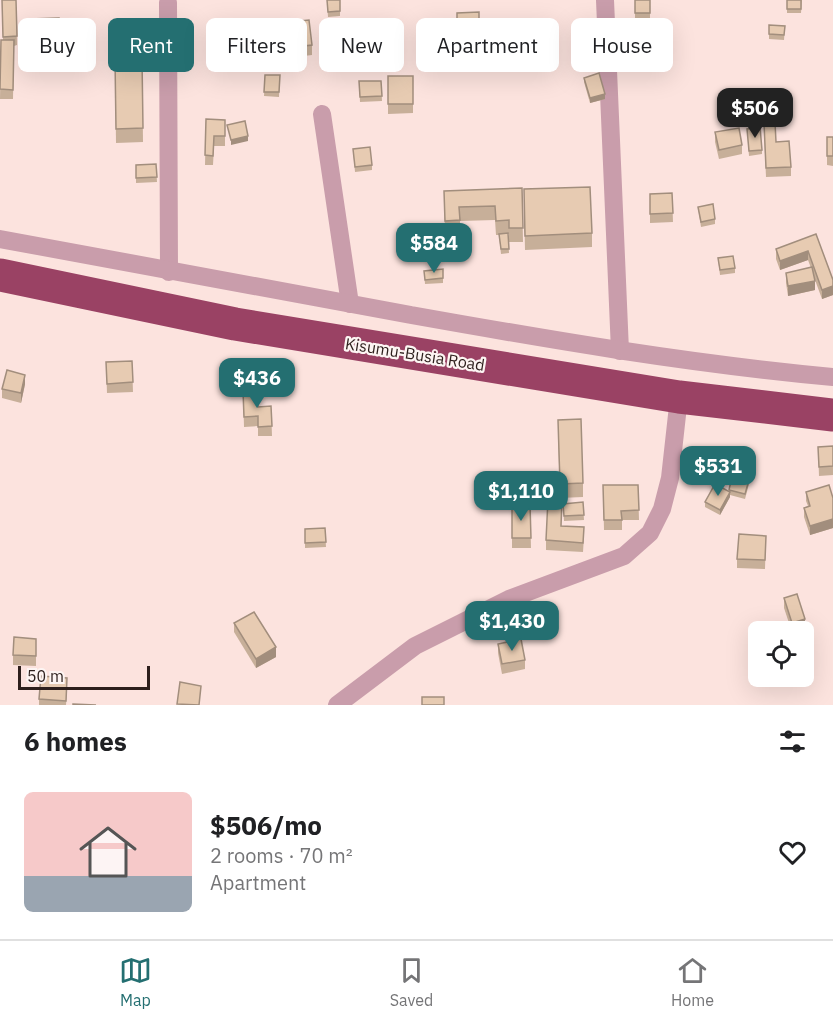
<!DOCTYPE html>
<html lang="en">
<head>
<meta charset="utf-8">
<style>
  :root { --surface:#fff; --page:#f6f6f6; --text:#202124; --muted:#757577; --line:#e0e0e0; --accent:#246f71 }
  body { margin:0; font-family:"IBM Plex Sans",sans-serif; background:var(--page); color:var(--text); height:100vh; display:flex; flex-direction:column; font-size:22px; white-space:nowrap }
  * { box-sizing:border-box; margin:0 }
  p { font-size:20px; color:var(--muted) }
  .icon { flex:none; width:33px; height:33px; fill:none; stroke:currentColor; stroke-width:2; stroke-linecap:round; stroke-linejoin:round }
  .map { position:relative; height:705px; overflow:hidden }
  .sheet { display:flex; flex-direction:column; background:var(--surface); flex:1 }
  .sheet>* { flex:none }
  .guide { position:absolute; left:18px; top:18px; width:798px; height:54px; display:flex; gap:12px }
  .controls { position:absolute; left:748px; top:621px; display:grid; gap:12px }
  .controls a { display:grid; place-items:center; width:66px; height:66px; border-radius:9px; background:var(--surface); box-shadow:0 6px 24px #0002; font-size:30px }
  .scale { position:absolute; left:18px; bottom:15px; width:132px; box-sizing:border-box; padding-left:6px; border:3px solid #2d1f1c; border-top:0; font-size:16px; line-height:21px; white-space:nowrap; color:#2d1f1c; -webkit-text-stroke:4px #fdf5f3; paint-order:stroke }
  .price { position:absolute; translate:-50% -51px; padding:0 14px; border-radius:12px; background:var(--accent); color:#fff; font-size:20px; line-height:39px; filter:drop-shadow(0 2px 3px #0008) }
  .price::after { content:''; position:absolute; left:50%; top:36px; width:18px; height:14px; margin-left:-9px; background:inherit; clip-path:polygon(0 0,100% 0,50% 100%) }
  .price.on { background:#222; color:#fff }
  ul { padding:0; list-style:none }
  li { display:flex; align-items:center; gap:18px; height:150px; padding:0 24px }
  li+li { border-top:2px solid var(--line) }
  li span { display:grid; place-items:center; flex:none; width:168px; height:120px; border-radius:9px; color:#555 }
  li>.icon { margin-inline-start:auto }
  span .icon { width:72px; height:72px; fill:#fffc; stroke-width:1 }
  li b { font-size:26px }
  h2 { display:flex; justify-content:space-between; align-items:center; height:72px; padding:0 24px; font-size:26px }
  .tag { padding:0 21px; border-radius:9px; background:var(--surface); box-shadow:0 6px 24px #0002; font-size:21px; line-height:54px }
  .tag.on { background:var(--accent); color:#fff }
  .tabs { display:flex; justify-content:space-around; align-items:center; height:84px; border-top:2px solid var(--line); background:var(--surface); font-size:16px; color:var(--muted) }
  .tabs a { display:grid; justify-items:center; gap:3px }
  .tabs .on { color:var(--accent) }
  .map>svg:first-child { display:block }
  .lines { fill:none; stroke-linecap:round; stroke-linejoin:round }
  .street { stroke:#c99dab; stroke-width:18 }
  .highway { stroke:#9a4264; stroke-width:33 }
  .wall { fill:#c7af99 }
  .shaded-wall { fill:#a28e7d }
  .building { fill:#e7cbb2; stroke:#a28e7d; stroke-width:1.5 }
  .labels { text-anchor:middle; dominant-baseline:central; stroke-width:4.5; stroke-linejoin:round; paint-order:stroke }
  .street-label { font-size:16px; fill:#2d1f1c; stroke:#fdf5f3 }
</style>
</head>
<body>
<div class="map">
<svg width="833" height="705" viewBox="0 0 833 705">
  <rect width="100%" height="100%" fill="#fce3de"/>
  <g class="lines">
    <g class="street">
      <polyline points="605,0 620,351"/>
      <polyline points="168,3 169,272"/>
      <polyline points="322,114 350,304"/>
      <path d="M0,239C137,265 274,290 411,315C551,340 691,364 833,377"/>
      <polyline points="337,705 415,646 509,599 624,556 650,533 662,509 670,478 679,397"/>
    </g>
    <polyline class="highway" points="0,275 235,324 679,397 833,415"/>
  </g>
  <g class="wall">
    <polygon points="2,0 16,0 17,45 14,46 13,99 0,99 1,40 3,40"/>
    <polygon points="327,0 340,0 340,16 328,17"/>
    <rect x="635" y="0" width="15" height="18"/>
    <polygon points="787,0 802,0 801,13 787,13"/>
    <polygon points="479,12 479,43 457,43 457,13"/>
    <polygon points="59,18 60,67 47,67 47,72 30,72 29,19"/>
    <polygon points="258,25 312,45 312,55 261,61 258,35"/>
    <polygon points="769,25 785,26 784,40 769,39"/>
    <polygon points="115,59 142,59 143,142 116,143"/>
    <polygon points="265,75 280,75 279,97 264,96"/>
    <polygon points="388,76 413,76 413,113 388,114"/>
    <polygon points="584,78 605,99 590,103 584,82"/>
    <polygon points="359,81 381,81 382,101 360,102"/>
    <polygon points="206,119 225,120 225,146 214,146 213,165 205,165"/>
    <polygon points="747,129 762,150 762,154 749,156"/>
    <polygon points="715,132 742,145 742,154 719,159 715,142"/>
    <polygon points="764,132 776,142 791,167 791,176 766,177"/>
    <polygon points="827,137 833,137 833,166 827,165"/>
    <polygon points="353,149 372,165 372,170 355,172"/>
    <polygon points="156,164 157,182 136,183 136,165"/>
    <polygon points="522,188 523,242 509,242 509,234 508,234 509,253 501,254 499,235 496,235 495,220 460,221 460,234 445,235 444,191"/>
    <polygon points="672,193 673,222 650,223 650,194"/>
    <polygon points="524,203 592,233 592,247 525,250"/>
    <polygon points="698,207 715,219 715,224 701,227"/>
    <polygon points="816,234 833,280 833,295 822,299 815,280 815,290 788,296 786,283 786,273 811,268 808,260 780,270 776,259 776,249"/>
    <polygon points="718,258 735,268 735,273 720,275"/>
    <polygon points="443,269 443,283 425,284 424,271"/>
    <polygon points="132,361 133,392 107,393 106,362"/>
    <polygon points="25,384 21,403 2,398 2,389"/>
    <polygon points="243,391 258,407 271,406 272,436 258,436 258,426 244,427"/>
    <polygon points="558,434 583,483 583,497 560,498"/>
    <polygon points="833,446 833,475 819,476 818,447"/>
    <polygon points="749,484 745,499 730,495 730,497 720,515 705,507 705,502 729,492 729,490"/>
    <polygon points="603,485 638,485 639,520 622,520 622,530 604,530"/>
    <polygon points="806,492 833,498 833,528 810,535 804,517 804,508 808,506 806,501"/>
    <polygon points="583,502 584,520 564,521 563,504"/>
    <polygon points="530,505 531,548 512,548 512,506"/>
    <polygon points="561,526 584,537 583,552 546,550 546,540"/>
    <polygon points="325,528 326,547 305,548 305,529"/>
    <polygon points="766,536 765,569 737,568 737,559"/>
    <polygon points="784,598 805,628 792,632 784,608"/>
    <polygon points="234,623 276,657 256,668 234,632"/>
    <polygon points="36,639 36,666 13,665 13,655"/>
    <polygon points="498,644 525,660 525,669 502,674 498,653"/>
    <polygon points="67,687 66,705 39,705 39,699"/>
  </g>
  <g class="shaded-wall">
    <polygon points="605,94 605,99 590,103 590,98"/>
    <polygon points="248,136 248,141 231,145 231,140"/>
    <polygon points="808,251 808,260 780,270 780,261"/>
    <polygon points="815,281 815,290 788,296 788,286"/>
    <polygon points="833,286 833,295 822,299 822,290"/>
    <polygon points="25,375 25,384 21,403 21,393"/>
    <polygon points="730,492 730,497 720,515 720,510"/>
    <polygon points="833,519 833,528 810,535 810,526"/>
    <polygon points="805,619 805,628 792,632 792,623"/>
    <polygon points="276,647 276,657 256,668 256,659"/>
  </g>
  <g class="building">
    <polygon points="2,0 16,0 17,36 3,37"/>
    <polygon points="327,0 340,0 340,11 328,12"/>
    <rect x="635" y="0" width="15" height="13"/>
    <rect x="787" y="0" width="14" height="9"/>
    <polygon points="479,12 479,33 457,34 457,13"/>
    <polygon points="59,18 60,57 47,58 47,62 30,63 29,19"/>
    <polygon points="309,20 312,45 261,51 258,25"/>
    <polygon points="769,25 785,26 784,35 769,34"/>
    <polygon points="1,40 14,40 13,90 0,89"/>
    <polygon points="115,59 142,59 143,128 116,129"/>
    <polygon points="599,73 605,94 590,98 584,78"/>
    <polygon points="265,75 280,75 279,92 264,92"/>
    <rect x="388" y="76" width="25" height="28"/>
    <polygon points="359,81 381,81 382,96 360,97"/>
    <polygon points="206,119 225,120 225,136 214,136 213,156 205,155"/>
    <polygon points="245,121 248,136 231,140 227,125"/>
    <polygon points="775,122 776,142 789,141 791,167 766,168 764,123"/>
    <polygon points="760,127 762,150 749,151 747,129"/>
    <polygon points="739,128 742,145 719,150 715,132"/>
    <rect x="827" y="137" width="6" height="19"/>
    <polygon points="370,147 372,165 355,167 353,149"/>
    <polygon points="156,164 157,177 136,178 136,165"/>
    <polygon points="590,187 592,233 525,236 524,189"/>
    <polygon points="522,188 523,228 509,228 509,220 496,221 495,206 459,207 460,220 445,221 444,191"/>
    <polygon points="672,193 673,213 650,214 650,194"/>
    <polygon points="713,204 715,219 701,222 698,207"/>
    <polygon points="508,233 509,249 501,249 499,234"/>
    <polygon points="816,234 833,280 833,286 822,290 808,251 780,261 776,249"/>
    <polygon points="733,256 735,268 720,270 718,258"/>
    <polygon points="812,267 815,281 788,286 786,273"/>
    <polygon points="443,269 443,278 425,280 424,271"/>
    <polygon points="132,361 133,382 107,384 106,362"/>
    <polygon points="7,370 25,375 21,393 2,389"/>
    <polygon points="243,391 257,391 258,407 271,406 272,426 258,427 258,416 244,417"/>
    <polygon points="581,419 583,483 560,484 558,420"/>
    <polygon points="833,446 833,466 819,467 818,447"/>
    <polygon points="732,476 749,480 745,494 729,490"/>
    <polygon points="715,484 730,492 720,510 705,502"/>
    <polygon points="603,485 638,485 639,510 621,511 622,520 604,520"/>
    <polygon points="829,485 833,498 833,519 810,526 804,508 810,506 806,492"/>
    <polygon points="548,499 562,500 561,526 584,527 583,543 546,540"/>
    <polygon points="583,502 584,515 564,516 563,504"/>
    <polygon points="530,505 531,538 512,538 512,506"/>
    <polygon points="325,528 326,542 305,543 305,529"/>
    <polygon points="739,534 766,536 765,560 737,559"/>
    <polygon points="797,594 805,619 792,623 784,598"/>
    <polygon points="254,612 276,647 256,659 234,623"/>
    <polygon points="14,637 36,639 36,656 13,655"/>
    <polygon points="521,639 525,660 502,664 498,644"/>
    <polygon points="41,676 67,678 66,701 39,699"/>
    <polygon points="180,682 201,686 199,705 177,704"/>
    <rect x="422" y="697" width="22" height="8"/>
    <polygon points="73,704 96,705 73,705"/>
  </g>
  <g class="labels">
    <g class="street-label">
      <text transform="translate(415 354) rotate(9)">Kisumu-Busia Road</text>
    </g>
  </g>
</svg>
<div class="controls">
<a><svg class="icon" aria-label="locate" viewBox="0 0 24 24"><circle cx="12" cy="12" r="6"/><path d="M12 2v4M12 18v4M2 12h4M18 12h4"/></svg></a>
</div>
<div class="scale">50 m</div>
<b class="price on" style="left:755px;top:139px">$506</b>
<b class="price" style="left:434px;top:274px">$584</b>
<b class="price" style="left:257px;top:409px">$436</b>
<b class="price" style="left:718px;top:497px">$531</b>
<b class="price" style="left:521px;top:522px">$1,110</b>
<b class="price" style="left:512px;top:652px">$1,430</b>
<div class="guide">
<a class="tag">Buy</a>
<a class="tag on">Rent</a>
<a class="tag">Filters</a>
<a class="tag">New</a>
<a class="tag">Apartment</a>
<a class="tag">House</a>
</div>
</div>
<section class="sheet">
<h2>6 homes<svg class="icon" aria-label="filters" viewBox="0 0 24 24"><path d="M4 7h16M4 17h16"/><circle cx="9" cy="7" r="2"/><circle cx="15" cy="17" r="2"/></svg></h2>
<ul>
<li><span style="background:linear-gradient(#f6c9c9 70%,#9aa5b1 0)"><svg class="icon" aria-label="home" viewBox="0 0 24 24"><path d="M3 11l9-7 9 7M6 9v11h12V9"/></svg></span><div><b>$506/mo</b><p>2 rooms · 70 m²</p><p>Apartment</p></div><svg class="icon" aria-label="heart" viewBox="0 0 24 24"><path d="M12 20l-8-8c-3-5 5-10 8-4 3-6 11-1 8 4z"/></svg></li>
</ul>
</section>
<nav class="tabs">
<a class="on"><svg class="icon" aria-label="map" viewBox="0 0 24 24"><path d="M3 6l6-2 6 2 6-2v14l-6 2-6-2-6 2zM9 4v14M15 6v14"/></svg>Map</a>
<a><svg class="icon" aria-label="saved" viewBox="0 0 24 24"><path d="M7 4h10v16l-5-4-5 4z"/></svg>Saved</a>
<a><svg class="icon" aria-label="home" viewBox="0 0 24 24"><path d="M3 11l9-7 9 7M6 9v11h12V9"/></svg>Home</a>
</nav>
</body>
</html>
